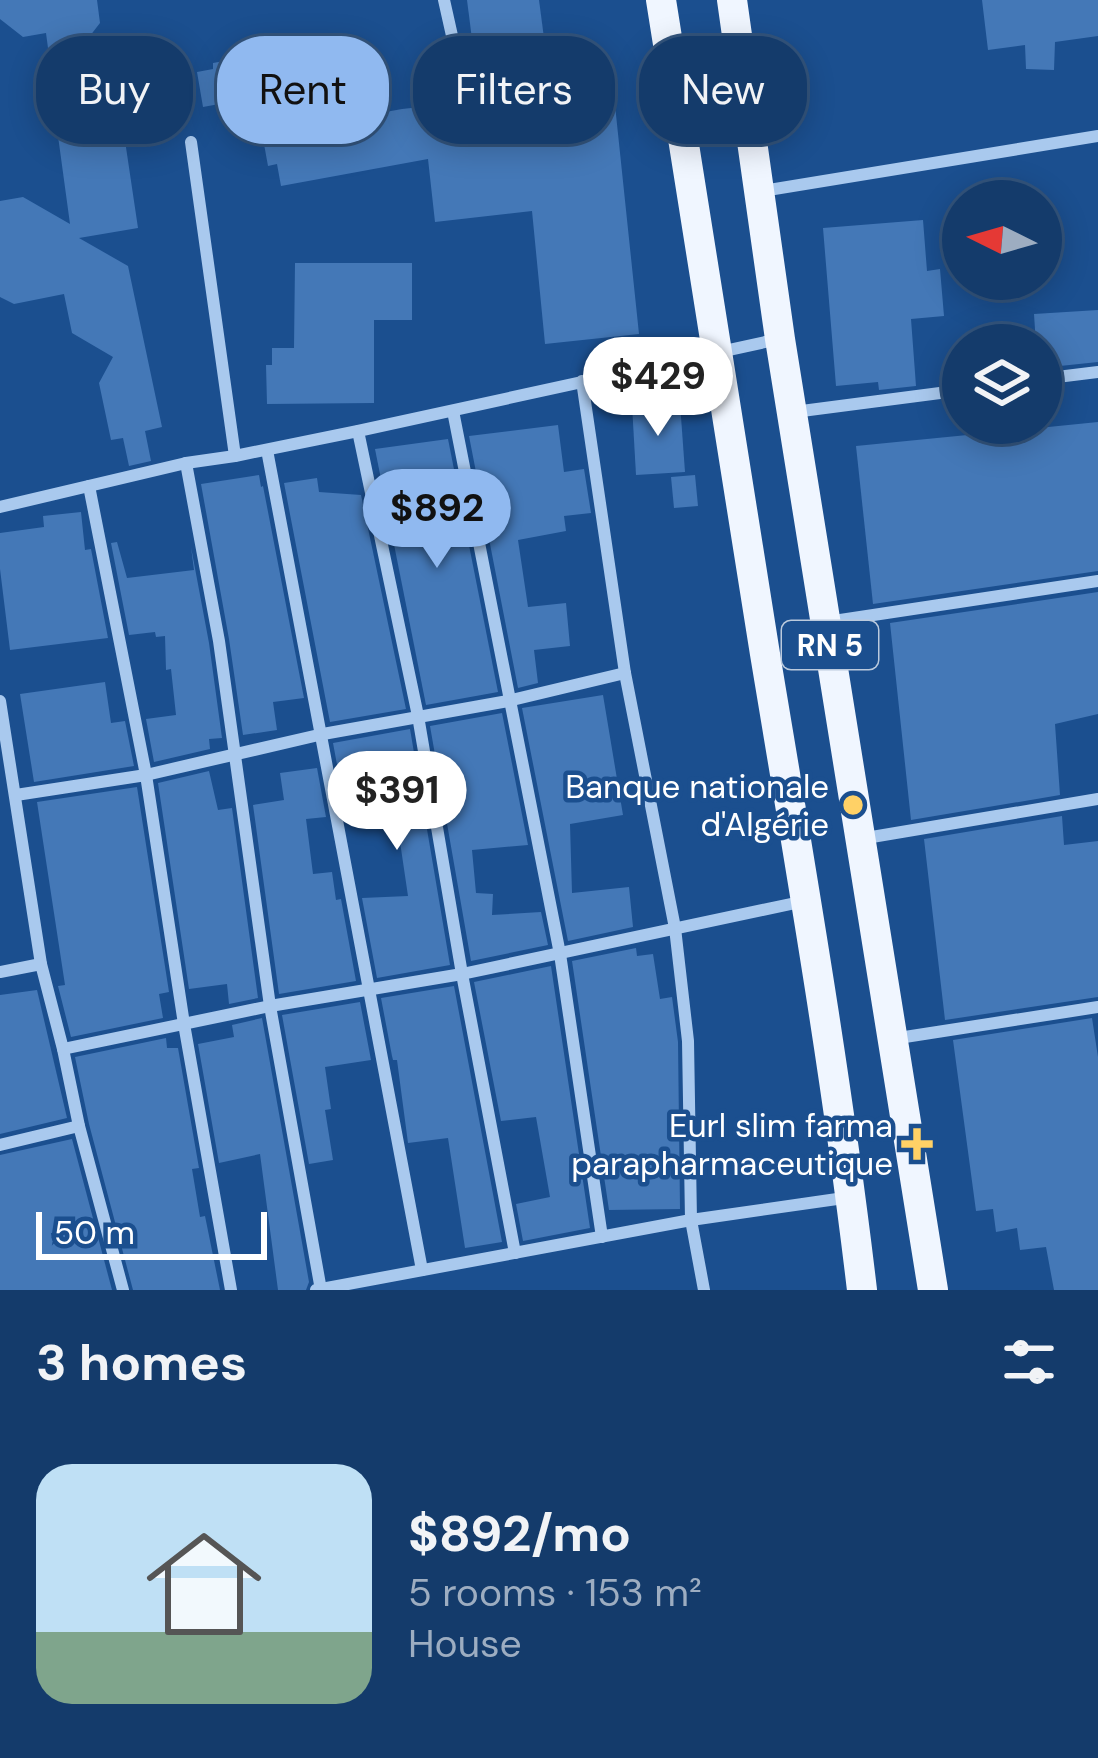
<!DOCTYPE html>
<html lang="en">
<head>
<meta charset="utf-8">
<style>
  :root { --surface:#143b6b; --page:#214673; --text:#f1f3f6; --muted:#9dadc1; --line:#33557e; --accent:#90b9f0 }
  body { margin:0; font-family:"DM Sans",sans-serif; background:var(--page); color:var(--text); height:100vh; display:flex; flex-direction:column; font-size:45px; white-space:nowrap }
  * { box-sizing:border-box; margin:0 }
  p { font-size:39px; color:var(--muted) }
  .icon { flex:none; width:66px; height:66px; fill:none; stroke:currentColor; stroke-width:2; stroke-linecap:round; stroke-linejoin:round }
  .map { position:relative; height:1290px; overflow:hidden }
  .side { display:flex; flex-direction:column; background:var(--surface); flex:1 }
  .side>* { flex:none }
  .hud { position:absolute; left:36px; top:36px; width:1026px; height:108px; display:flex; gap:24px }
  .needle { width:78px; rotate:275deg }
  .tools { position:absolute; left:942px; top:180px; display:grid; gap:24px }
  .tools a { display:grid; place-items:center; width:120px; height:120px; border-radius:50%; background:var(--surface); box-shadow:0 6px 30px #0003,0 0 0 3px var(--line); font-size:60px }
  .scale { position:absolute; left:36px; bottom:30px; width:231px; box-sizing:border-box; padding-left:12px; border:6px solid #fff; border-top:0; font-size:33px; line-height:42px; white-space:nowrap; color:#fff; -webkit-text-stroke:9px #1b4f8f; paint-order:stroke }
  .price { position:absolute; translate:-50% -102px; padding:0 27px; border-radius:42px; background:#fff; color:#222; font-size:39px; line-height:78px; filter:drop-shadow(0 3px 6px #0008) }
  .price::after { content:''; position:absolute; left:50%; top:72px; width:36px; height:27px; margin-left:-18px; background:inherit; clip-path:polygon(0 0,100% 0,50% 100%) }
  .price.active { background:var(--accent); color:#111 }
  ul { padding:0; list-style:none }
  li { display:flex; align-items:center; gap:36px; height:300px; padding:0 36px }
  li span { display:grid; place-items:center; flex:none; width:336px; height:240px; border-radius:36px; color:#555 }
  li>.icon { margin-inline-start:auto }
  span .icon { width:144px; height:144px; fill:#fffc; stroke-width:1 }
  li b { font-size:51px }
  h2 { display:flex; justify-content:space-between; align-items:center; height:144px; padding:0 36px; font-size:51px }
  .pill { padding:0 42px; border-radius:48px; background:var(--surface); box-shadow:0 6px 30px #0003,0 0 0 3px var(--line); font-size:42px; line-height:108px }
  .pill.active { background:var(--accent); color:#111 }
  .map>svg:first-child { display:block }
  .building { fill:#4478b7 }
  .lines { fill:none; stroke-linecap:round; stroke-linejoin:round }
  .street { stroke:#a9c9ee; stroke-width:12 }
  .primary { stroke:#f0f6ff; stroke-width:30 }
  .poi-dot { fill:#ffd166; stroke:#1b4f8f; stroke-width:4.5 }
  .labels { text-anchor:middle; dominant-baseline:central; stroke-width:9; stroke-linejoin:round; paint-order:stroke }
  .shield { fill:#1b4f8f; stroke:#bbcadd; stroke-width:3 }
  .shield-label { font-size:30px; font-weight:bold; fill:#fff }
  .poi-label { font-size:33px; fill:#fff; stroke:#1b4f8f; text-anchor:end }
</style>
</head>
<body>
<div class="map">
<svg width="1098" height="1290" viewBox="0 0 1098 1290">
  <rect width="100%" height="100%" fill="#1b4f8f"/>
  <g class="building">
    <polygon points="0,0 97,0 100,23 72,59 50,63 46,33 23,37 0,19"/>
    <polygon points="467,0 539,0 544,38 473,47"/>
    <polygon points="982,0 1098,0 1098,36 1055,42 1054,70 1026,69 1025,45 988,50"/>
    <polygon points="306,46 319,124 402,109 613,86 639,334 545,344 532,211 435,222 428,159 281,186 277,164 268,166 260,122 234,126 230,102 203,107 197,72 213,69 213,63"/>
    <polygon points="120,107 138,228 79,238 128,266 162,427 145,431 151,461 129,466 123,438 111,440 99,383 113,357 72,333 64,294 14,304 0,297 0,201 23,197 70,224 58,136 74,134 71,115"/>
    <polygon points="923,220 927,271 940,269 944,316 911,319 916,386 879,390 878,382 836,386 823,228"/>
    <polygon points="295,263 412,263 412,320 374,320 374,403 267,404 266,365 272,365 272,348 294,348"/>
    <polygon points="1098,310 1098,362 1041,368 1041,345 1036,345 1034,314"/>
    <polygon points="680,403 685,472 636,475 632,405"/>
    <polygon points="1098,422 1098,571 873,604 856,446"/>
    <polygon points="558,425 564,472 584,469 591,513 564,516 566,531 518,540 528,607 566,603 570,646 534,650 538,683 518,688 469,436"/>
    <polygon points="448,439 498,692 426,705 375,449"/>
    <polygon points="259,475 261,487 263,486 304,698 273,702 277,730 243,735 229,639 201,484"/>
    <polygon points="695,475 698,506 674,508 671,477"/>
    <polygon points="317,478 319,492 361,495 406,709 330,722 284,483"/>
    <polygon points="81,512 85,550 91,549 108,638 10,650 0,569 0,533 44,527 43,516"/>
    <polygon points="117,542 127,578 194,570 191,547 209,643 222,738 209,739 210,749 154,762 146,719 176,715 171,669 166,670 165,636 156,637 155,632 129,635 111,543"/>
    <polygon points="1098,592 1098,714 1055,724 1060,795 911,820 890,623"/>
    <polygon points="105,682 111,723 125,721 134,766 34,782 20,694"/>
    <polygon points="603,695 623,815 570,824 572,893 629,887 633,927 568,941 522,708"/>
    <polygon points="502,713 528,845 472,850 476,893 493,894 492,915 541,912 548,945 471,961 430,726"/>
    <polygon points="410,729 450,965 377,978 362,898 408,896 395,808 346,813 333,743"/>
    <polygon points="317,768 326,817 306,819 313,874 332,872 336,900 341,899 356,981 279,994 253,805 284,800 280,773"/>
    <polygon points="209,771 218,810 232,808 258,998 229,1004 227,984 189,989 158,783"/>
    <polygon points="137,787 169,992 159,994 163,1018 71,1037 58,986 65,985 37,802"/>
    <polygon points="1062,816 1064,845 1098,841 1098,997 945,1020 924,839"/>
    <polygon points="636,948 637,956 653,954 660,999 672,997 678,1042 680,1209 609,1210 572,961"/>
    <polygon points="551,966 590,1228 523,1241 516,1204 550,1197 536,1117 501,1121 474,982"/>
    <polygon points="454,986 502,1242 465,1248 448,1138 408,1143 397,1060 393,1060 392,1056 381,998"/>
    <polygon points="37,990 67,1118 0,1134 0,995"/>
    <polygon points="360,1002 371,1060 325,1067 331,1109 325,1110 333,1160 309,1164 282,1015"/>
    <polygon points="262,1018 309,1282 306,1290 278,1290 260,1154 219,1163 198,1044 234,1037 232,1025"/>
    <polygon points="1092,1018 1098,1057 1098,1290 1054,1290 1046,1247 1020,1250 1017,1228 996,1232 993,1209 976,1211 953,1040"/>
    <polygon points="166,1038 167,1048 178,1048 199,1168 192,1169 200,1217 205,1216 220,1290 133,1290 89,1124 75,1057"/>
    <polygon points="72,1139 112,1290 0,1290 0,1155"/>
  </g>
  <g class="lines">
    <g class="street">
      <polyline points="444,0 459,67"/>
      <polyline points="191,142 235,456"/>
      <polyline points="762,191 1098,136"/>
      <polyline points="1041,379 1098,372"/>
      <polyline points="582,381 625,673 675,928 688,1041 691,1220 704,1290"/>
      <polyline points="453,411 560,954 602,1237"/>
      <polyline points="794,412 963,390"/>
      <polyline points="358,431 418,716 462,974 515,1253"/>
      <path d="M267,450C321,723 368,997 422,1270"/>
      <polyline points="186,463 219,641 270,1006 321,1290"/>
      <polyline points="89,486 146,775 184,1024 231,1290"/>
      <polyline points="0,507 186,463 235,456 358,431 779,339"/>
      <polyline points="827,622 1098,581"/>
      <polyline points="0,701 41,964 63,1049 79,1126 123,1290"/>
      <polyline points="16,795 146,775 323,734 508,701 625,673"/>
      <polyline points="860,839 1098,799"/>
      <polyline points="0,972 41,964"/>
      <polyline points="892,1039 1098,1007"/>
      <polyline points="63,1049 270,1006 462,974 805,901"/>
      <polyline points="0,1145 79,1126"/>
      <polyline points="316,1290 691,1220 851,1197"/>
    </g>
    <g class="primary">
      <path d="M661,0C695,218 729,436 765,654C800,865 837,1077 862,1290"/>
      <polyline points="732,0 780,339 933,1290"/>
    </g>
  </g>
  <g class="poi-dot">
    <circle cx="853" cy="805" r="12"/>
    <path d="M911 1126h12v12h12v12h-12v12h-12v-12h-12v-12h12z"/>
  </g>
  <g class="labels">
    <rect class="shield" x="782" y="621" width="96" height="48" rx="9"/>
    <g class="shield-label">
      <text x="830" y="645">RN 5</text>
    </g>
    <g class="poi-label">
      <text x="829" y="786">Banque nationale<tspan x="829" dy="38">d'Algérie</tspan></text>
      <text x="893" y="1125">Eurl slim farma<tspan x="893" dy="38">parapharmaceutique</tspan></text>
    </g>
  </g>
</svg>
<div class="tools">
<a><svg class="needle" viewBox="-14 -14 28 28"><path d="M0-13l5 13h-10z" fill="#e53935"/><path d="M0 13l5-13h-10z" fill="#9dadc1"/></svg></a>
<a><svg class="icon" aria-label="layers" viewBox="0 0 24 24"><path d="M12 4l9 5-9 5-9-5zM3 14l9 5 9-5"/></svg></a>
</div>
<div class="scale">50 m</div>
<b class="price" style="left:658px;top:439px">$429</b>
<b class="price active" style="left:437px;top:571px">$892</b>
<b class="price" style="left:397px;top:853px">$391</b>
<div class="hud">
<a class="pill">Buy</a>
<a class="pill active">Rent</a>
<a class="pill">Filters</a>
<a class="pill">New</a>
</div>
</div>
<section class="side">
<h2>3 homes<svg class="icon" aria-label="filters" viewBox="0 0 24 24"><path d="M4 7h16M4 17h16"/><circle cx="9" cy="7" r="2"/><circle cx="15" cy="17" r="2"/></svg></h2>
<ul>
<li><span style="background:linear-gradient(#bfe0f5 70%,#7fa58c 0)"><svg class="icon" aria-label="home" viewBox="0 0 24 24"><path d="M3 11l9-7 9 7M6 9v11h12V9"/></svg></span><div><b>$892/mo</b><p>5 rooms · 153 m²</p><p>House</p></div></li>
</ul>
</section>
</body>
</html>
